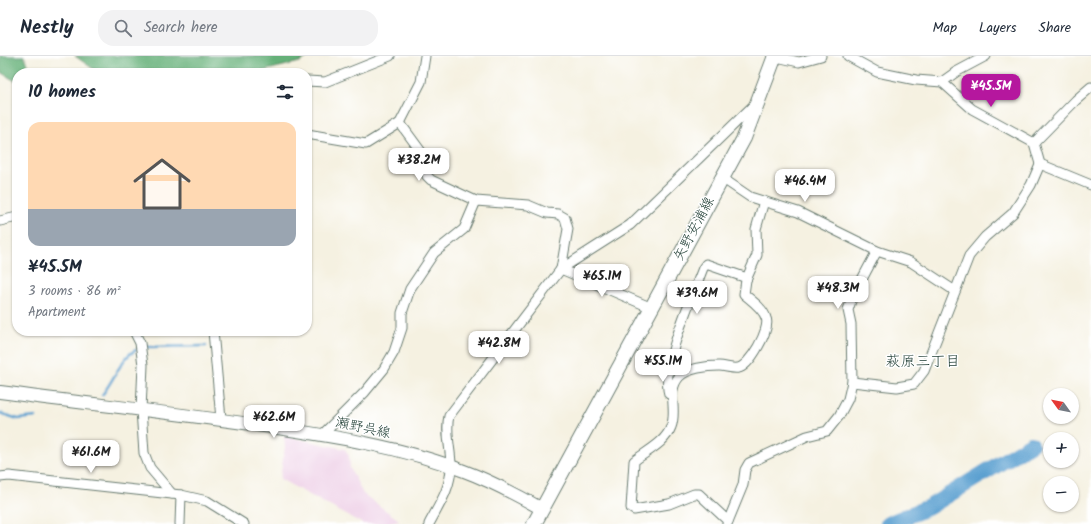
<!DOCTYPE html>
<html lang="en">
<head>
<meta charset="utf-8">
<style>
  :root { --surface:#fff; --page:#f2f2f3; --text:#1f2937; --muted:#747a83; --line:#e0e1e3; --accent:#b5179e }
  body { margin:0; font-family:Kalam,"Klee One",sans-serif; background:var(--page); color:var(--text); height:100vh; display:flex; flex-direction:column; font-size:15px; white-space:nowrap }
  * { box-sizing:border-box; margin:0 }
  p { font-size:13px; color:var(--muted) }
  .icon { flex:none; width:22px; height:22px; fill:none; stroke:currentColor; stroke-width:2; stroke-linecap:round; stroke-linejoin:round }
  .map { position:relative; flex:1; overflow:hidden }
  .details { position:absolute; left:12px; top:12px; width:300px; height:268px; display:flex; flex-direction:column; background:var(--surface); border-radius:16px; box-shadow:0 1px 3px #0004 }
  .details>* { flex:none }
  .needle { width:26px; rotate:303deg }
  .tools { position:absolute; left:1043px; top:332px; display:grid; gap:8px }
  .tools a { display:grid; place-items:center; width:36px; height:36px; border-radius:50%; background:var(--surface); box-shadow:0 1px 3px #0004; font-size:20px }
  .price { position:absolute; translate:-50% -34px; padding:0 9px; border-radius:8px; background:#fff; color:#222; font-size:13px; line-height:26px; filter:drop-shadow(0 1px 2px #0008) }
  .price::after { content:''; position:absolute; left:50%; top:24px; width:12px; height:9px; margin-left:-6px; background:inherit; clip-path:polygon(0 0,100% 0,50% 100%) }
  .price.on { background:var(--accent); color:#fff }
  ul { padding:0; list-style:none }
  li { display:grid; align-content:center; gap:8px; height:212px; padding:0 16px }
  li span { display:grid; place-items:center; height:124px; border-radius:12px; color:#555 }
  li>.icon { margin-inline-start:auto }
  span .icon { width:72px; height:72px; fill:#fffc; stroke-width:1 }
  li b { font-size:17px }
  h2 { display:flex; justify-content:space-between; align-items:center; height:48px; padding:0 16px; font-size:17px }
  header { display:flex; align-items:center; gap:24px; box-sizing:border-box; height:56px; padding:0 20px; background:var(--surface); border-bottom:1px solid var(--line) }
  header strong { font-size:19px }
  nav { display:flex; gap:22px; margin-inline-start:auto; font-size:14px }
  .search { width:280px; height:36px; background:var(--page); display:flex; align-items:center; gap:10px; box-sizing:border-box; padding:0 14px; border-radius:16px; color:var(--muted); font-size:15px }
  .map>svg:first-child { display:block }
  .built { fill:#eed0e7 }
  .forest { fill:#65b078; stroke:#427656 }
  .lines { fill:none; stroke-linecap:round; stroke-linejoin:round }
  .stream { stroke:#5ba0d0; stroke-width:2.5 }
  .river { stroke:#5ba0d0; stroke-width:16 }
  .minor-casing { stroke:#6a7c71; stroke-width:11 }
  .secondary-casing { stroke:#6a7c71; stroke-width:14 }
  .primary-casing { stroke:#6a7c71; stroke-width:16 }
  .minor { stroke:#fff; stroke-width:9 }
  .secondary { stroke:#fff; stroke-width:12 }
  .primary { stroke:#fff; stroke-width:14 }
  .labels { text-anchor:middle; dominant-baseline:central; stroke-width:3; stroke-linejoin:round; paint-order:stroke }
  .street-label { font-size:14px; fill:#1f3d34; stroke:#fff }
  .neighbourhood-label { font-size:15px; fill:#1f3d34; stroke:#fff }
</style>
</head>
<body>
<header>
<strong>Nestly</strong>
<div class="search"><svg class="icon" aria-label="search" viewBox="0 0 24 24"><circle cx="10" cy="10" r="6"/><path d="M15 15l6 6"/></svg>Search here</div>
<nav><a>Map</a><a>Layers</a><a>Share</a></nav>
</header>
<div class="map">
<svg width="1091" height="468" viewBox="0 0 1091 468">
  <rect width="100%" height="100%" fill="#fff"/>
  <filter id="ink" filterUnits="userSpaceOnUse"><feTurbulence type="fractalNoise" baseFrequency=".025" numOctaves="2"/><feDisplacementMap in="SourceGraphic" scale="8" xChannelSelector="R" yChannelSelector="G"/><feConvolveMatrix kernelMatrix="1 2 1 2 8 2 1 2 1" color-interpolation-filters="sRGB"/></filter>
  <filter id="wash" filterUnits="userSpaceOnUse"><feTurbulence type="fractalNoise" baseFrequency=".012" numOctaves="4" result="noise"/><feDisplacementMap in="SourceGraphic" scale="16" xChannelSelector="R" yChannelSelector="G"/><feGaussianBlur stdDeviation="0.9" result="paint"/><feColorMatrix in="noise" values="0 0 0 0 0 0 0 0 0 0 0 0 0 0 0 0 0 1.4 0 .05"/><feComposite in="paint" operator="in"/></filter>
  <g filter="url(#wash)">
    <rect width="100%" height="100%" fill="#f5f1e1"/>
    <polygon class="built" points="284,380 345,393 349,400 350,412 363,438 399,464 388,468 363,468 280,423 285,391"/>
    <g class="forest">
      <polygon points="0,0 24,0 32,17 17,17 17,26 0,16"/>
      <polygon points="75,0 310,0 300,6 255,17 165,16 99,17"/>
    </g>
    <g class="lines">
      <g class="stream">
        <polyline points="145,291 206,290"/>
        <path d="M102,339C113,326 122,300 136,294"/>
        <polyline points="0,357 18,363 36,361"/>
      </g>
      <polyline class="river" points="888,468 929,451 1031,388"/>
    </g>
  </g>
  <g filter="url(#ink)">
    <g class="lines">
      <defs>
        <g id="minor">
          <polyline points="772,0 799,6 821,0"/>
          <polyline points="848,0 877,16 916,24 942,26 972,53 1034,87 1040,108 1031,129 1013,157 985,181 969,200 924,315 914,328 897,331 852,326"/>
          <polyline points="307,25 325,26 390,0"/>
          <polyline points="942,26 956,16 986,0"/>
          <polyline points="400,67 422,97 427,120 431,124 476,145 528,149 547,157 558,158 565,162 568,173 561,213"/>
          <polyline points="307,78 366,88 400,67 421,26 425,0"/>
          <polyline points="1034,87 1076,44 1091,31"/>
          <polyline points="1040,108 1091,129"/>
          <polyline points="722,122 750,141 798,156 877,195 911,206 955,235"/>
          <polyline points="0,165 17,161"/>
          <polyline points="561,213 652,252"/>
          <polyline points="134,275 140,287 143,309 141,354 144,397 150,412 172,438"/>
          <polyline points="213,275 221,363"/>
          <path d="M669,338C660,311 693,239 703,212L706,208L747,222"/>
          <polyline points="323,378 365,336 384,313 394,296 402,272 402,257 410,233 434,197 464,173 476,145"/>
          <polyline points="0,421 9,420 181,439 207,445 244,468"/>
          <path d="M728,465L699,438H694L669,448L634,454L631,452L634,405C647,395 665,387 671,371C678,354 666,336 679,321C687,312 708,310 719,310C725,310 732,313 738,312C749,311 771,273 766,262C763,252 751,244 744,238L746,224L757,199L756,173L764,145"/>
          <polyline points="180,468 181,439"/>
          <path d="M429,468C439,449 451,432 451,410C451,393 445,376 449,360L561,213L630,169L755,48"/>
          <polyline points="727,468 743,429 745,414 749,407 807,380 827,375 839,360 848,343 852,326 851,268 848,254 852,242 877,195"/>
        </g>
        <path id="secondary" d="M0,336C88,348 176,357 264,370C331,380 400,390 464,415C491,425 517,439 542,453"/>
        <polyline id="primary" points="534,468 744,82 775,0"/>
      </defs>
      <use href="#minor" class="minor-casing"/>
      <use href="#secondary" class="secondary-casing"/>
      <use href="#primary" class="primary-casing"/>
      <use href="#minor" class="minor"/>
      <use href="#secondary" class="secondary"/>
      <use href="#primary" class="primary"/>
    </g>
  </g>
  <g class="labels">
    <g class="street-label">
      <text transform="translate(694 173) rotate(-62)">矢野安浦線</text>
      <text transform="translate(363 372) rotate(12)">瀬野呉線</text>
    </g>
    <g class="neighbourhood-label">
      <text x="923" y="306">萩原三丁目</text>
    </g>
  </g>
</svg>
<div class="tools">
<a><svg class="needle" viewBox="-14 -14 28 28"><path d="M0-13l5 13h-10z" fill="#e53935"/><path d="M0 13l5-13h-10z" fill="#747a83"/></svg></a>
<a>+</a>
<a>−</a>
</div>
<b class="price on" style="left:991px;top:52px">¥45.5M</b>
<b class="price" style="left:419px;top:126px">¥38.2M</b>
<b class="price" style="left:805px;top:147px">¥46.4M</b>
<b class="price" style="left:602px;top:242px">¥65.1M</b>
<b class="price" style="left:838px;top:254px">¥48.3M</b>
<b class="price" style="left:697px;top:259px">¥39.6M</b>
<b class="price" style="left:499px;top:309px">¥42.8M</b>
<b class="price" style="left:663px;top:327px">¥55.1M</b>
<b class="price" style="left:274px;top:383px">¥62.6M</b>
<b class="price" style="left:91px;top:418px">¥61.6M</b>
<section class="details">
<h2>10 homes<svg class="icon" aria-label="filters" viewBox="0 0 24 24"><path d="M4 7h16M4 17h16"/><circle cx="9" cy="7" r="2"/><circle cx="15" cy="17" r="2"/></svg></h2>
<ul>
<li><span style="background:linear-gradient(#ffd9b3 70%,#9aa5b1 0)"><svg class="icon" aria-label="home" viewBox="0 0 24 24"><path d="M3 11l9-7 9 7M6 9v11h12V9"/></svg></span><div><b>¥45.5M</b><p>3 rooms · 86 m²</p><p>Apartment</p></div></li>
</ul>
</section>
</div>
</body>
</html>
